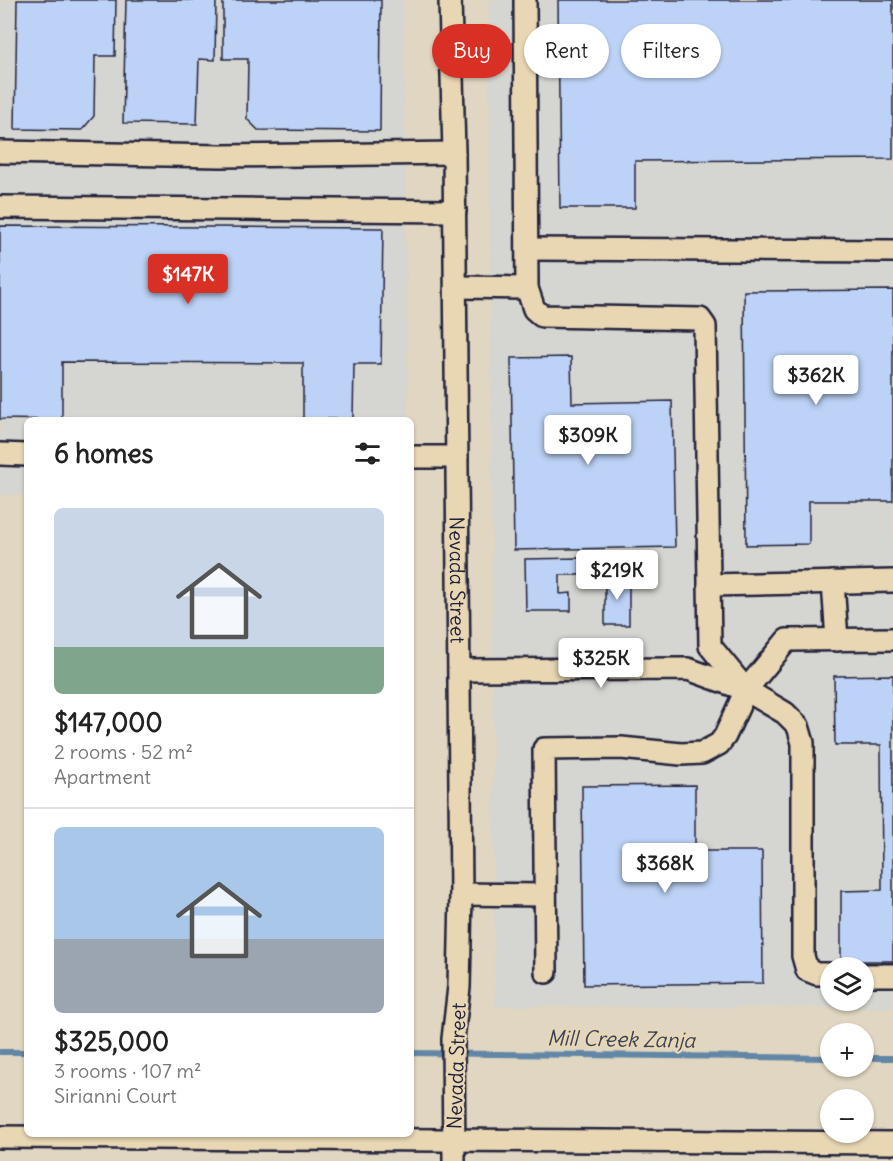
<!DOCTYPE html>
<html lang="en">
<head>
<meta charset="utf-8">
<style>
  :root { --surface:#fff; --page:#f6f6f6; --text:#222; --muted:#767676; --line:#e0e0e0; --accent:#d93025 }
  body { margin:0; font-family:Delius,sans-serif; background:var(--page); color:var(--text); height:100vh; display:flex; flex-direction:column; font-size:22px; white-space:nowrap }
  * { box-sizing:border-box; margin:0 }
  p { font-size:20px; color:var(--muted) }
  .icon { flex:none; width:33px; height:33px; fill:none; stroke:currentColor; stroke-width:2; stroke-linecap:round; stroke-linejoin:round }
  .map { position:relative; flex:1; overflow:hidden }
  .panel { position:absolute; left:24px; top:417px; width:390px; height:720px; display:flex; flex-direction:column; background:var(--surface); border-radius:9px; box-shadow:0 2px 4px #0004 }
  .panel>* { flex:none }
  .guide { position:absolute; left:432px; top:24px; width:370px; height:54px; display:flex; gap:12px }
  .buttons { position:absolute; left:820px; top:957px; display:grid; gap:12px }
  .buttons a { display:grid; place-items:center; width:54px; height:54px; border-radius:50%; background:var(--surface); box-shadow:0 2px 4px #0004; font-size:30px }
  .price { position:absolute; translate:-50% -51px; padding:0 14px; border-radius:6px; background:#fff; color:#222; font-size:20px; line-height:39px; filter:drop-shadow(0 2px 3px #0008) }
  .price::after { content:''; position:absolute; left:50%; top:36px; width:18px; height:14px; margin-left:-9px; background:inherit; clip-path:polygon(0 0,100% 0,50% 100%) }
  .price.on { background:var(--accent); color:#fff }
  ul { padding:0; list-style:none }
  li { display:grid; align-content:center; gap:12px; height:318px; padding:0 30px }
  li+li { border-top:2px solid var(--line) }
  li span { display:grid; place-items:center; height:186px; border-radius:9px; color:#555 }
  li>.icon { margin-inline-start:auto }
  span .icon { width:108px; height:108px; fill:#fffc; stroke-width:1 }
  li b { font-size:26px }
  h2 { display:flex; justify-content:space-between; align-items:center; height:72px; padding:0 30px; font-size:26px }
  .pill { padding:0 21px; border-radius:27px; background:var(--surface); box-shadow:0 2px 4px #0004; font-size:21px; line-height:54px }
  .pill.on { background:var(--accent); color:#fff }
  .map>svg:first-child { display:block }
  .built { fill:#d5d5d1; fill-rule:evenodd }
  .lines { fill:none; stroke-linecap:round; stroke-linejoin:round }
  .stream { stroke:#6286a5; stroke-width:6 }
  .building { fill:#bcd2f6; stroke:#22223b; stroke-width:1.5 }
  .minor-casing { stroke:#22223b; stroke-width:26 }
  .minor { stroke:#e9d7b4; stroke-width:21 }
  .labels { text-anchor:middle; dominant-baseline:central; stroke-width:4.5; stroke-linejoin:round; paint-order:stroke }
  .street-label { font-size:20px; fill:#22223b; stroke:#e9d7b4 }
  .water-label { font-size:21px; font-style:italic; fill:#37435e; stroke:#e9d7b4 }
</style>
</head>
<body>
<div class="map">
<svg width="893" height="1161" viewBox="0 0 893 1161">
  <rect width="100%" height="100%" fill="#e0d6c1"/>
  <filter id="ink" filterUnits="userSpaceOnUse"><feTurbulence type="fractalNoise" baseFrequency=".0167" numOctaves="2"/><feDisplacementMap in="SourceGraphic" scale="12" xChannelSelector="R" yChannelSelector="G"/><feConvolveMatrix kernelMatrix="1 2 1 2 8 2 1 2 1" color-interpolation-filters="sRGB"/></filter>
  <g filter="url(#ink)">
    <g class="built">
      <polygon points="0,0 403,0 408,420 27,420 27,495 0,495"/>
      <path d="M489,0H893V1008L495,1006ZM831,968H864V1000H831Z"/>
    </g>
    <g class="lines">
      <g class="stream">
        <polyline points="0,1052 27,1052"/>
        <polyline points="411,1053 831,1058"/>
        <polyline points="864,1058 893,1058"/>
      </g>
    </g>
    <g class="building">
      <polygon points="17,0 116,0 115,56 95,56 94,116 82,130 15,129"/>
      <polygon points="126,0 216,0 215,60 199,59 197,124 123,123"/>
      <polygon points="223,0 381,0 380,131 258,130 247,119 248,59 223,59"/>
      <polygon points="558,0 893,0 893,159 635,161 635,208 560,208"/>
      <polygon points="0,226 383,228 381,364 354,364 353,419 303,419 303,363 62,362 62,420 0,419"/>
      <polygon points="893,290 893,501 809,501 809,544 746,545 744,291"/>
      <polygon points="571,357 572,403 672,401 675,547 514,550 511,358"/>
      <polygon points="580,558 580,575 560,575 560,594 571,593 571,611 526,611 525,559"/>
      <polygon points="605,576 629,577 629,625 605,625"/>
      <polygon points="893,675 893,961 841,961 841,891 882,890 881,745 835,745 834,676"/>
      <polygon points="695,785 695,851 762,851 763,983 584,985 582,786"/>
    </g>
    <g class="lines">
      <defs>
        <g id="minor">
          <path id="s1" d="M450,0L454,153L461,894L459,987L453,1039L454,1161"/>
          <polyline points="0,152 221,156 454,153"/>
          <polyline points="0,207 455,211"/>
          <polyline points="527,249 893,251"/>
          <polyline points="456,287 527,288 525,0"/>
          <polyline points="527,288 534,309 542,316 700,319 705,326 710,646 746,690 785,713 798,726 803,743 803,956 807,970 817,974 831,974"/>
          <polyline points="0,454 27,455"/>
          <polyline points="411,457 457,457"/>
          <polyline points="833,582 837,640"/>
          <polyline points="709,585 893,581"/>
          <polyline points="460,670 688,669 746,690"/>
          <polyline points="461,894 545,895"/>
          <polyline points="546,972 544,749 621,748 681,754 702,753 719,744 725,736 746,690 787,640 893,639"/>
          <polyline points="864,975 893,975"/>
          <polyline points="0,1137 893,1143"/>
        </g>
      </defs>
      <use href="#minor" class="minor-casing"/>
      <use href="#minor" class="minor"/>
    </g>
  </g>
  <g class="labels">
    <g class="street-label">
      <text stroke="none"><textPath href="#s1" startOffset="580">Nevada Street</textPath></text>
      <text transform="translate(456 1066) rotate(-88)">Nevada Street</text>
    </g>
    <g class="water-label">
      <text transform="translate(621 1039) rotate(1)">Mill Creek Zanja</text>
    </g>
  </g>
</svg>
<div class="buttons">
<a><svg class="icon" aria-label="layers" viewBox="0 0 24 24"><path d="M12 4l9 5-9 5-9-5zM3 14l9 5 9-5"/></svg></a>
<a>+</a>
<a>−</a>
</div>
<b class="price on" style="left:188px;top:305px">$147K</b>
<b class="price" style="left:816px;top:406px">$362K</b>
<b class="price" style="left:588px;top:466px">$309K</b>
<b class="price" style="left:617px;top:601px">$219K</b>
<b class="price" style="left:601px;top:689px">$325K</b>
<b class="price" style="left:665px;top:894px">$368K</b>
<div class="guide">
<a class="pill on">Buy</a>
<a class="pill">Rent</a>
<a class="pill">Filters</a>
</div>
<section class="panel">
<h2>6 homes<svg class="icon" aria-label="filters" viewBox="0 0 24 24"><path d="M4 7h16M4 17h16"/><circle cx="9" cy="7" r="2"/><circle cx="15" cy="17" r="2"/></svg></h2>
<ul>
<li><span style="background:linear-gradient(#c9d6e8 75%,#7fa58c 0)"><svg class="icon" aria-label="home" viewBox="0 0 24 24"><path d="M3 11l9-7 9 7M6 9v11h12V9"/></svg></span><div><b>$147,000</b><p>2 rooms · 52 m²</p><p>Apartment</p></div></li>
<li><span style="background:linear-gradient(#a9c7e8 60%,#9aa5b1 0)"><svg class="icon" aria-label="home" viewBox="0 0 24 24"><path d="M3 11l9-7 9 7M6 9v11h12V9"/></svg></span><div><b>$325,000</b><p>3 rooms · 107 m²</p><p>Sirianni Court</p></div></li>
</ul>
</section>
</div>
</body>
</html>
